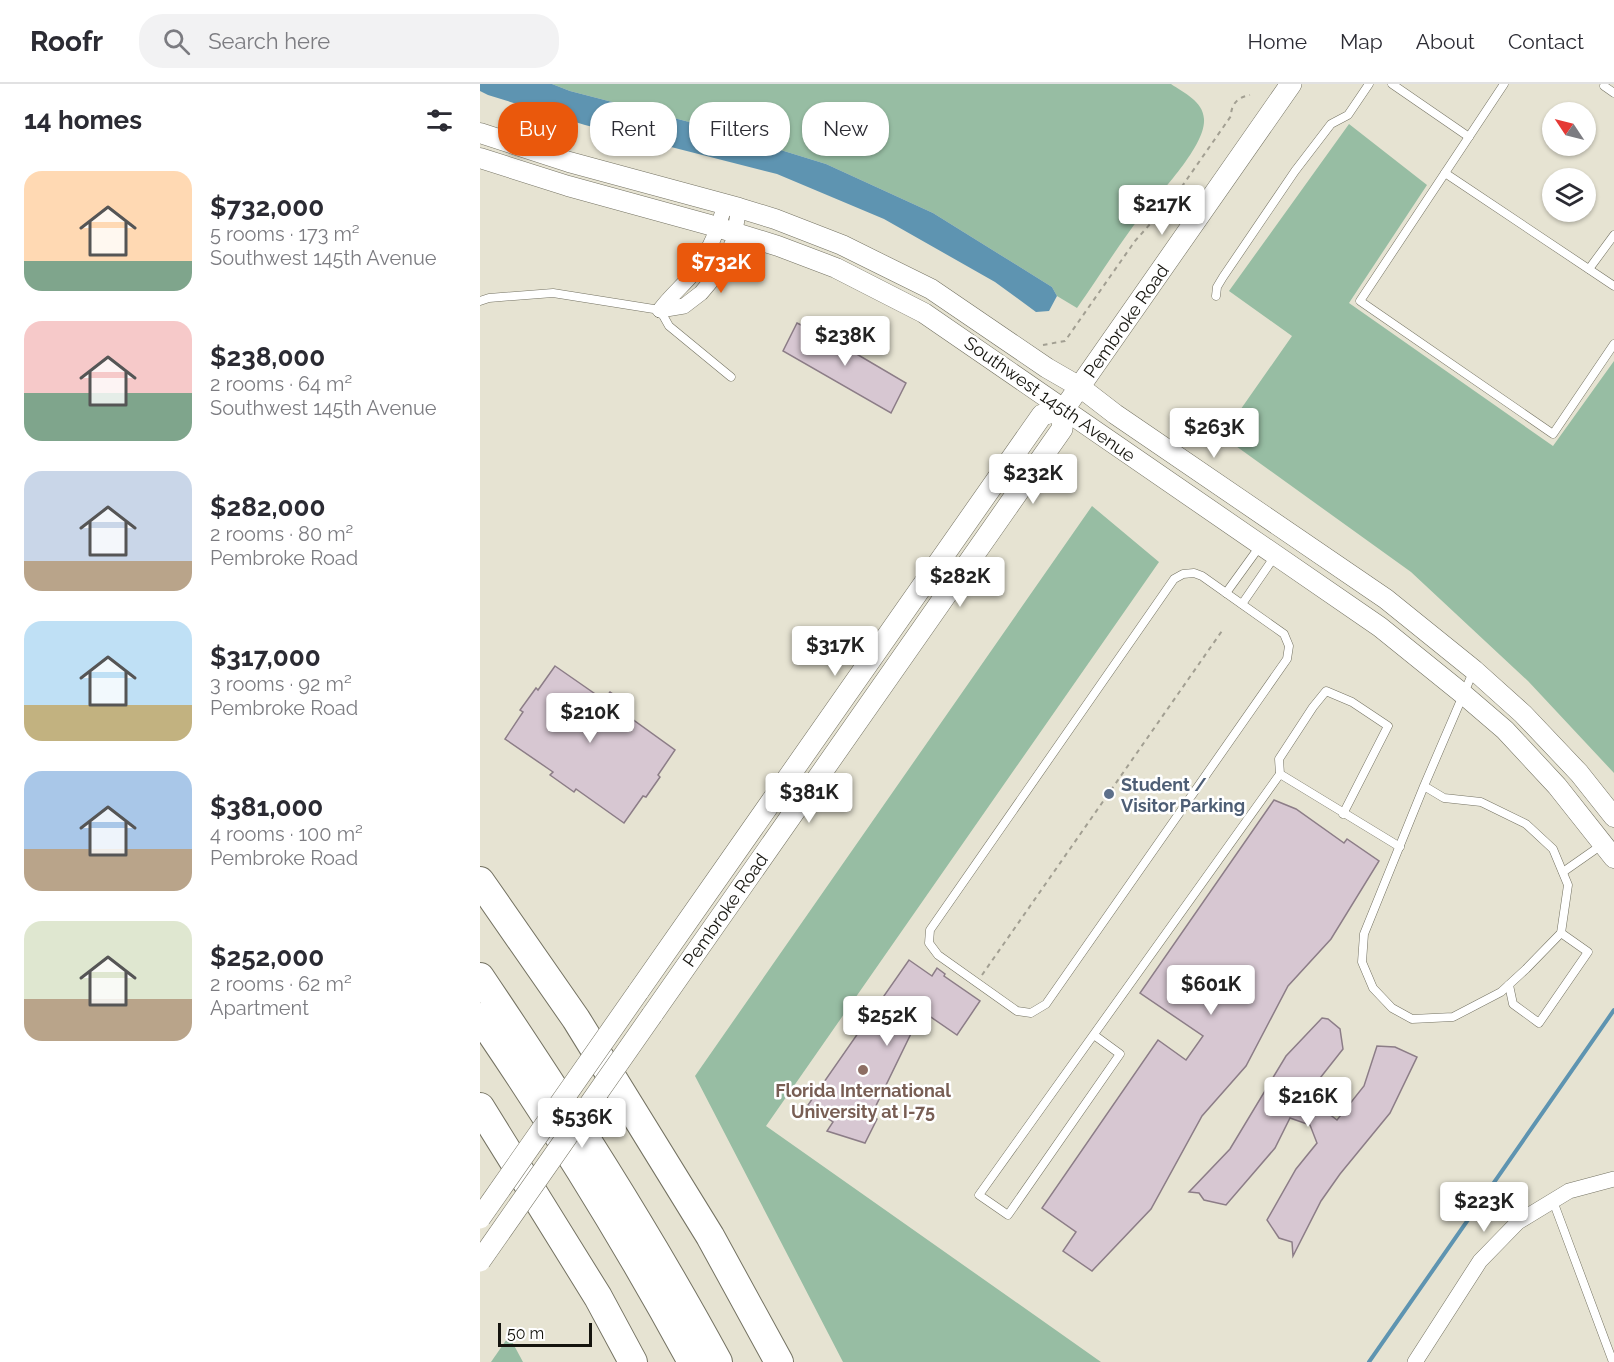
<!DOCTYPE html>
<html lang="en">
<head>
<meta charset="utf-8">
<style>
  :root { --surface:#fff; --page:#f2f2f3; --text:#2b2b33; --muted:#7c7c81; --line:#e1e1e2; --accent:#ea580c }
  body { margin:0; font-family:Raleway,sans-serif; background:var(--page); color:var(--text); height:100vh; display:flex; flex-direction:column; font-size:22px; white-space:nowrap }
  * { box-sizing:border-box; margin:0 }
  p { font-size:20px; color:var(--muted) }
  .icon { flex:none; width:33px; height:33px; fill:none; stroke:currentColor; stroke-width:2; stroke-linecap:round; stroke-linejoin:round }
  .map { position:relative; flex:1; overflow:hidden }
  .panel { display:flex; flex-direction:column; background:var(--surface); width:480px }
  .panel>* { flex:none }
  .banner { position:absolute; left:18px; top:18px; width:570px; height:54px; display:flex; gap:12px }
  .needle { width:39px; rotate:305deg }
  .tools { position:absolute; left:1062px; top:18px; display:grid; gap:12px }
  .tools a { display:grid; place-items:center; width:54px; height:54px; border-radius:50%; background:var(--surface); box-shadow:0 2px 4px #0004; font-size:30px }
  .scale { position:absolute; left:18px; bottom:15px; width:94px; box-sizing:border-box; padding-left:6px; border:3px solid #15140e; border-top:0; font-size:16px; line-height:21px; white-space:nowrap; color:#15140e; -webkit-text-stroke:4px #fff; paint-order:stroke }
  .price { position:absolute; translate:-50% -51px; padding:0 14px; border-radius:6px; background:#fff; color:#222; font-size:20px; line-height:39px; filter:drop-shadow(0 2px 3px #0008) }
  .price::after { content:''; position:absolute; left:50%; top:36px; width:18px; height:14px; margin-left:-9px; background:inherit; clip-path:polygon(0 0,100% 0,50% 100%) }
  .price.current { background:var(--accent); color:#fff }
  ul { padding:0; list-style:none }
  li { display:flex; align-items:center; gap:18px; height:150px; padding:0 24px }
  li span { display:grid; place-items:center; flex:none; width:168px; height:120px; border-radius:18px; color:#555 }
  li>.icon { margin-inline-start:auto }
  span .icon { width:72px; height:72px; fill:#fffc; stroke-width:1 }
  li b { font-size:26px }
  h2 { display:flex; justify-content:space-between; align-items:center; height:72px; padding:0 24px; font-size:26px }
  .tag { padding:0 21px; border-radius:24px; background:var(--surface); box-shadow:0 2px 4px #0004; font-size:21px; line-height:54px }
  .tag.current { background:var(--accent); color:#fff }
  header { display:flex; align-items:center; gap:36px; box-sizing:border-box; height:84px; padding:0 30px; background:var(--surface); border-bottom:2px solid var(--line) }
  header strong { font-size:28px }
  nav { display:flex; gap:33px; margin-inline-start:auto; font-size:21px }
  .search { width:420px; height:54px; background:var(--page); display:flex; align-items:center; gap:15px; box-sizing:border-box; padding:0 21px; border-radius:24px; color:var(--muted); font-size:22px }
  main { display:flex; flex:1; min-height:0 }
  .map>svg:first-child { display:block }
  .green { fill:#97bda3 }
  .water { fill:#5e94b1 }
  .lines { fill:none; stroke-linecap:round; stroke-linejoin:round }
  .stream { stroke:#5e94b1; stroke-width:4 }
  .building { fill:#d7c7d2; stroke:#8c7d87; stroke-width:1.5 }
  .service-casing { stroke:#747262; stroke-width:9 }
  .minor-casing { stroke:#747262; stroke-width:16 }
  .tertiary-casing { stroke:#747262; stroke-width:21 }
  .secondary-casing { stroke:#747262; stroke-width:22 }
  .motorway-casing { stroke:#747262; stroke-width:30 }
  .path { stroke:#a29f92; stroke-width:2; stroke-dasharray:4.5 4.5; stroke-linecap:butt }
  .service { stroke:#fff; stroke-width:8 }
  .minor { stroke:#fff; stroke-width:15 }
  .tertiary { stroke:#fff; stroke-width:20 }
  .secondary { stroke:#fff; stroke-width:21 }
  .motorway { stroke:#fff; stroke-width:28 }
  .secondary-bridge-casing { stroke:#747262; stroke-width:22; stroke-linecap:butt }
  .secondary-bridge { stroke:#fff; stroke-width:21 }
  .service-dot { fill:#5c6f8a; stroke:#fff; stroke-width:2 }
  .education-dot { fill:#8d6e63; stroke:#fff; stroke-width:2 }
  .labels { text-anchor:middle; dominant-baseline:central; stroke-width:5; stroke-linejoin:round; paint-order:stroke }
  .street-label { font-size:18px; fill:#15140e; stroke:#fff }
  .service-label { font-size:18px; font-weight:bold; fill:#4e5e75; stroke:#fff; text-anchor:start }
  .education-label { font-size:18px; font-weight:bold; fill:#785e54; stroke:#fff }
</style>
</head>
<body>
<header>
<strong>Roofr</strong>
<div class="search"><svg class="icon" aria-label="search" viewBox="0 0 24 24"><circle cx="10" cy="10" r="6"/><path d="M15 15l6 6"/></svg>Search here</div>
<nav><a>Home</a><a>Map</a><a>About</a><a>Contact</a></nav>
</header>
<main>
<section class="panel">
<h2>14 homes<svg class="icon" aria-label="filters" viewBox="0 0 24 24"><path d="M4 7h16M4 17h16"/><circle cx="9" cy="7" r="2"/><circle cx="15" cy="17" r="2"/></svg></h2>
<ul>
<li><span style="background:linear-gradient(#ffd9b3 75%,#7fa58c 0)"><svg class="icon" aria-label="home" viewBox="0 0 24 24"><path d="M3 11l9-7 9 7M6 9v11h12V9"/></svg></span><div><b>$732,000</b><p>5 rooms · 173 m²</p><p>Southwest 145th Avenue</p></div></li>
<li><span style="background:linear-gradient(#f6c9c9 60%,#7fa58c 0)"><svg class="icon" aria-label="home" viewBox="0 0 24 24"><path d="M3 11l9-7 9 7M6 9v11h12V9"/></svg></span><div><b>$238,000</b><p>2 rooms · 64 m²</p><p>Southwest 145th Avenue</p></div></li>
<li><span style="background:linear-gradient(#c9d6e8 75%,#b9a48a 0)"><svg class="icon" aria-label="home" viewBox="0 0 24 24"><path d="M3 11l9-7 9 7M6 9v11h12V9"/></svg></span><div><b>$282,000</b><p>2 rooms · 80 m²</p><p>Pembroke Road</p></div></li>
<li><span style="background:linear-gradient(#bfe0f5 70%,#c2b280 0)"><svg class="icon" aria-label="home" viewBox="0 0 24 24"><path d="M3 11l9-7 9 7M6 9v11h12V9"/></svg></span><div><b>$317,000</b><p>3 rooms · 92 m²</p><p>Pembroke Road</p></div></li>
<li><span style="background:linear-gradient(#a9c7e8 65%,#b9a48a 0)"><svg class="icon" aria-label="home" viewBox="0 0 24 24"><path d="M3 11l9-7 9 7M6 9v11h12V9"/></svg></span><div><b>$381,000</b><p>4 rooms · 100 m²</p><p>Pembroke Road</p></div></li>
<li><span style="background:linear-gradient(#dfe7d0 65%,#b9a48a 0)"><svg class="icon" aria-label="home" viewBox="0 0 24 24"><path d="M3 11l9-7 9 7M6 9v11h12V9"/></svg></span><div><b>$252,000</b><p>2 rooms · 62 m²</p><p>Apartment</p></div></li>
</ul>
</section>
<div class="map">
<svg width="1134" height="1278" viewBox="0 0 1134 1278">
  <rect width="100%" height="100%" fill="#e6e3d2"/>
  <g class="green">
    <path d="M72,0H691C704,9 723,17 724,35C726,62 677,112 660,133C638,162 618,194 597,224L577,212L572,203L453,129L346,80L217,40L90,7Z"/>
    <polygon points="869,40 947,101 869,219 1073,362 1134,277 1134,689 1048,597 931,488 742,352 812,252 749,207"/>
    <polygon points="612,422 679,478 286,1042 621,1278 363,1278 215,992"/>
    <polygon points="29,1252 43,1278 11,1278"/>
  </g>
  <polygon class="water" points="0,0 72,0 90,7 217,40 346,80 453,129 572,203 577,212 569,227 556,228 515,198 404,135 297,90 105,41 8,11 0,7"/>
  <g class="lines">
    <polyline class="stream" points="889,1278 1134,926"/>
  </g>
  <g class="building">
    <polygon points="317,239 363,262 426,299 411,329 303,267"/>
    <polygon points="75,582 124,616 130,608 153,624 148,632 195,666 178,691 180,693 166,713 163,712 144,739 96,705 94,708 70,691 73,688 25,655 43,628 40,626 56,604 58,606"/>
    <polygon points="794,716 816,725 864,759 867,755 899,777 851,855 808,902 766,982 722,1032 671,1125 612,1187 583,1167 596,1148 562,1124 678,956 706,976 723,952 660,909"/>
    <polygon points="429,876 452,892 457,884 465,890 464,892 500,917 477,951 442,927 391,1032 397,1035 385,1059 347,1047 353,1038 328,1021"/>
    <polygon points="842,934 848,935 860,945 863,965 833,1003 839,1022 857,1036 884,1002 897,962 915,963 937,973 910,1029 860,1090 841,1117 813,1172 812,1158 799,1154 787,1136 816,1085 837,1059 830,1041 810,1034 795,1064 746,1121 724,1116 719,1109 709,1108 750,1065 806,972"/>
  </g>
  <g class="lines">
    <defs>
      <g id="service">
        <polyline points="912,0 989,53"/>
        <polyline points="1024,0 880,217 1073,350 1134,260"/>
        <polyline points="1124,2 1134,9"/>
        <polyline points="965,89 1134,202"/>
        <polyline points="1109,185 1134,151"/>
        <polyline points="736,212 737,203 743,193 815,87 851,40 868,31 889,0"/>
        <polyline points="0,217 9,214 73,209 180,226 189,242 251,293"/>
        <polygon points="714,489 722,492 804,550 809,562 807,575 566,920 551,929 537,927 458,871 449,859 450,846 694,495 703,490"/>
        <polyline points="746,509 780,462"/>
        <polyline points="762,520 795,472"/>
        <polyline points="944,702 884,850 882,878 893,904 912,924 932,935 973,933 1021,908 1046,885 1081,849 1088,801 1073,765 1046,740 1001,718 964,714 944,702 993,588"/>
        <polyline points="863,730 908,642 872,618 846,607 833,623 799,675 800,690 920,763"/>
        <polyline points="1083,788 1123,760"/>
        <polyline points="1029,901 1033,920 1059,939 1108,868 1081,849"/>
        <polyline points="614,951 640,970 528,1131 499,1111 800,690"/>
        <polyline points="1073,1117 1133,1278"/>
      </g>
      <g id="minor">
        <polyline points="180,226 204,222 221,209 237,190 253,158 259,124"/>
        <path d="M180,226C190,212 204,201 214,188C230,167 238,145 245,120"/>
        <polyline points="935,1278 1000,1177 1038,1138 1089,1107 1134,1095"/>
      </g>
      <g id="tertiary">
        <polyline points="0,49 89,78 259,124 295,135 362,161 451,205 567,284 600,303 635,330 906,515 994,586 1043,630 1099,689 1134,733"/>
        <polyline points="0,74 88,102 230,141 298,162 356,184 444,229 900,543 983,610 1025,646 1077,702 1134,774"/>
      </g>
      <g id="secondary">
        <polyline points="158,908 562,331 584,325"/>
        <polyline points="172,931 582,345 584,325 811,0"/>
      </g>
      <g id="motorway">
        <polyline points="0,797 96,935 230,1152 299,1278"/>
        <path d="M0,893C84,1018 166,1145 238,1278"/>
        <path d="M0,933C76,1044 148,1160 212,1278"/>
        <polyline points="0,1023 118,1213 153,1278"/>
      </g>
    </defs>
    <use href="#service" class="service-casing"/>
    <use href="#minor" class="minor-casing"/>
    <use href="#tertiary" class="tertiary-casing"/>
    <use href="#secondary" class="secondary-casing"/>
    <use href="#motorway" class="motorway-casing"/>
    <g class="path">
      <path d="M563,261L585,257L655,157L696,111L751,32C751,19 759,13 770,11"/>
      <polyline points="502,891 744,544"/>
    </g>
    <use href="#service" class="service"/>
    <use href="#minor" class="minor"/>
    <use href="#tertiary" class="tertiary"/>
    <use href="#secondary" class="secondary"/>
    <use href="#motorway" class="motorway"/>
    <defs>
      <g id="secondary-bridge">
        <polyline points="0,1134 158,908"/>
        <polyline points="0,1177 172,931"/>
      </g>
    </defs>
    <use href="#secondary-bridge" class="secondary-bridge-casing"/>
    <use href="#secondary-bridge" class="secondary-bridge"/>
  </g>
  <circle class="service-dot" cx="629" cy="710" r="6"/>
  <circle class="education-dot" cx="383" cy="986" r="6"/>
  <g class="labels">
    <g class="street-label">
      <text transform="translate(646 237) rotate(-55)">Pembroke Road</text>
      <text transform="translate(570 315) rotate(35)">Southwest 145th Avenue</text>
      <text transform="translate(245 826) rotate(-55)">Pembroke Road</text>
    </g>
    <g class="service-label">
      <text x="641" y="700">Student /<tspan x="641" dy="21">Visitor Parking</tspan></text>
    </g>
    <g class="education-label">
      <text x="383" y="1006">Florida International<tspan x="383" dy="21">University at I-75</tspan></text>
    </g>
  </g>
</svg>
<div class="tools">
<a><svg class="needle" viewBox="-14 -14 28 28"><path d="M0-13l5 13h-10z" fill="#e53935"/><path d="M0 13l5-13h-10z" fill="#7c7c81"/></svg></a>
<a><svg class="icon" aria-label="layers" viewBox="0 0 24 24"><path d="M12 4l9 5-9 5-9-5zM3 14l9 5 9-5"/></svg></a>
</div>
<div class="scale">50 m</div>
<b class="price" style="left:682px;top:152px">$217K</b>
<b class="price current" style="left:241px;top:210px">$732K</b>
<b class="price" style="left:365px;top:283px">$238K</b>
<b class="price" style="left:734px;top:375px">$263K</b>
<b class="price" style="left:553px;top:421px">$232K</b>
<b class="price" style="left:480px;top:524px">$282K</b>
<b class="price" style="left:355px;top:593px">$317K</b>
<b class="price" style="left:110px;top:660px">$210K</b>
<b class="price" style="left:329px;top:740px">$381K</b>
<b class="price" style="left:731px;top:932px">$601K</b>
<b class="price" style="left:407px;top:963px">$252K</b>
<b class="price" style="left:828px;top:1044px">$216K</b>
<b class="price" style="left:102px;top:1065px">$536K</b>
<b class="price" style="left:1004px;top:1149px">$223K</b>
<div class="banner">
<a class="tag current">Buy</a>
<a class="tag">Rent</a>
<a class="tag">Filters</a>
<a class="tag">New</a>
</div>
</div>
</main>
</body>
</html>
